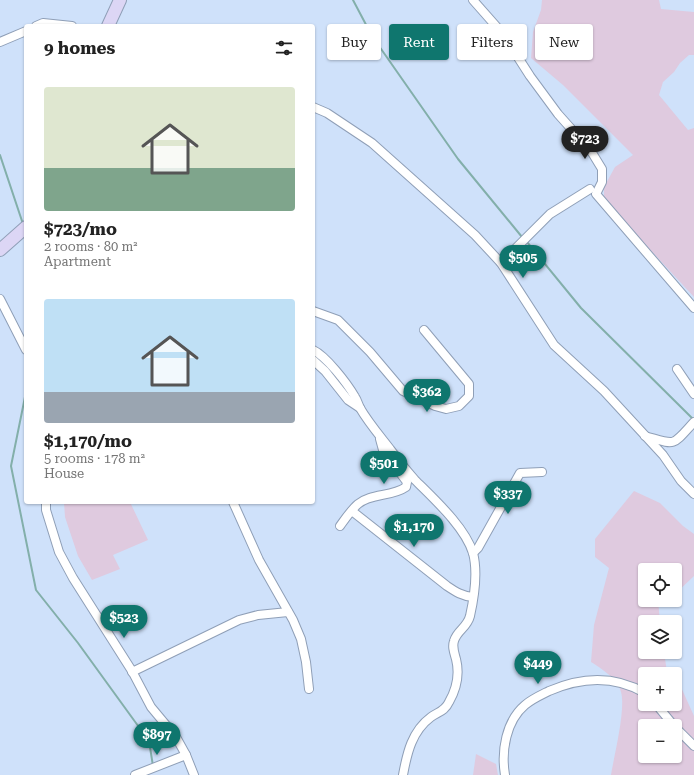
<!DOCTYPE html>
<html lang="en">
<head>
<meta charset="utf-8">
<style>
  :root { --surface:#fff; --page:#f6f6f6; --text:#222; --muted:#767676; --accent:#0f766e }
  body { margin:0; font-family:"Roboto Serif",serif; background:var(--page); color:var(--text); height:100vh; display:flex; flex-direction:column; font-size:15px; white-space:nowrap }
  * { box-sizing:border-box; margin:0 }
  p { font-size:13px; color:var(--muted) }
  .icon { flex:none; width:22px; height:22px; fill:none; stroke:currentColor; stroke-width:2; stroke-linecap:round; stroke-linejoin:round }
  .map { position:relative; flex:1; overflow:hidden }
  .drawer { position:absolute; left:24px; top:24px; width:291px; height:480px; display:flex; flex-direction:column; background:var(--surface); border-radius:4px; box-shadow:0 1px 3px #0004 }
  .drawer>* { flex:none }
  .hud { position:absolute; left:327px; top:24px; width:307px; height:36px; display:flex; gap:8px }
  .tools { position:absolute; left:638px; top:563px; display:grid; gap:8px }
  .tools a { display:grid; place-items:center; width:44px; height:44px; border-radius:4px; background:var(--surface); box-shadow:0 1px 3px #0004; font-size:20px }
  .price { position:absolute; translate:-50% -34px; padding:0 9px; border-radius:14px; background:var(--accent); color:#fff; font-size:13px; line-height:26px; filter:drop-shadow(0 1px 2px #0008) }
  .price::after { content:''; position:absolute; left:50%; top:24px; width:12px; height:9px; margin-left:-6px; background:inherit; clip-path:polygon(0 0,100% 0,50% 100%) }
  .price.active { background:#222; color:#fff }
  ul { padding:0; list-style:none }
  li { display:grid; align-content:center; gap:8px; height:212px; padding:0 20px }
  li span { display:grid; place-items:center; height:124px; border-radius:4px; color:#555 }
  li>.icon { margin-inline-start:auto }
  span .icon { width:72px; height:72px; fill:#fffc; stroke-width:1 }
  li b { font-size:17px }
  h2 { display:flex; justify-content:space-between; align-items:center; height:48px; padding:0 20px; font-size:17px }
  .chip { padding:0 14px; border-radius:4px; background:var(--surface); box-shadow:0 1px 3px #0004; font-size:14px; line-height:36px }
  .chip.active { background:var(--accent); color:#fff }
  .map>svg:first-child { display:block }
  .green { fill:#dfcadf; fill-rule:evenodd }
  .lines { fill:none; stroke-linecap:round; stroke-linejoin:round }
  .stream { stroke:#83afaa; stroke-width:2 }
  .street-casing { stroke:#8f9fb7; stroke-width:10 }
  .secondary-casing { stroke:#8f9fb7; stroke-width:14 }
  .street { stroke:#fff; stroke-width:8 }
  .secondary { stroke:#dcd6f5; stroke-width:12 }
</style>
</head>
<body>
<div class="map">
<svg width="694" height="775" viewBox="0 0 694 775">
  <rect width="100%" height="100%" fill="#cfe1fa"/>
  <g class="green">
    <polygon points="542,0 659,0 661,9 694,12 694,55 689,55 680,63 674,72 663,82 659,95 688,130 694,128 694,297 604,200 604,187 615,167 633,155 563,85 531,58 533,32 541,10"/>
    <path d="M634,491L660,503L683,526L694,534V576L675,594V570H645V600H658L660,622H645V652H664L667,672L670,674H645V704H675V680L680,685L694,716V775H611C614,756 626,709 621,692C618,679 602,669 591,662L594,625L609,568L595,557V539ZM645,726H675V756H645Z"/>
    <polygon points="64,502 130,502 148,540 113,555 120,569 92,580 78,556 65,517"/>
    <polygon points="476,754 496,764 498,775 473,775"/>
  </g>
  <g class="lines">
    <g class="stream">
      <polyline points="353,0 372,36 458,159 522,237"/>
      <polyline points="0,155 23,224"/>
      <polyline points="527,242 581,308 693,419"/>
      <polyline points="26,392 11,466 36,590 78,643 149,741 153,766"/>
    </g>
    <defs>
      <g id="street">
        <polyline points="473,0 503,34 530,76 558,114 591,151 602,169 602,182 596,194 694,308"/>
        <polyline points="36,26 43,23 72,26"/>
        <polyline points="0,42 26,31"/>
        <polyline points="313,107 327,113 372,143 475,235 501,263 554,345 604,391 663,455 681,481 694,494"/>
        <polyline points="501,263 550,214 590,189"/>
        <polyline points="0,299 26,350"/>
        <polyline points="313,311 338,320 370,352 403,391 435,406 446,409 459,406 469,396 469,384 424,330"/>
        <path d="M313,350C326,356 347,383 355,397C357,400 358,404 360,408C368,422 380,436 390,449C398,460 406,470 415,480C434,499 465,527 473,553C478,572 474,598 470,616C467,628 457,630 454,641C452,647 454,652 456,659C460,675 457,688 449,702C445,711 438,712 431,717C412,731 407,753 403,775"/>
        <polyline points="313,360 325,371 348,400 360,408"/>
        <polyline points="677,369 694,394"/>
        <path d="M645,436C677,445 671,447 694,422"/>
        <polyline points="46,502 46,510 59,552 73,578 132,671 151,707 176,737 186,755 194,775"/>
        <polyline points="233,502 259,560 293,620 301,639 306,662 309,689"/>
        <path d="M352,511L447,586C456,592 462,596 473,597"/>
        <path d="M340,526C345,519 351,510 358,504C371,493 392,497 406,487L407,482L383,450L380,439"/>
        <polyline points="473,553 478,548 520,473 542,472"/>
        <polyline points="132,672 239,620 258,615 288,612"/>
        <polyline points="656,704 674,726"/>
        <polyline points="675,727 694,746"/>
        <polyline points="135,775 186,755"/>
        <path d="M505,775C501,751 506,721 525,705C532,699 541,695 549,691C581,677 614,675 645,693"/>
      </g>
      <g id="secondary">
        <polyline points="108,26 120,0"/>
        <polyline points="0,250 26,227"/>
      </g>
    </defs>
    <use href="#street" class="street-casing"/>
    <use href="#secondary" class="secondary-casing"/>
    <use href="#street" class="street"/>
    <use href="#secondary" class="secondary"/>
  </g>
</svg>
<div class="tools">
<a><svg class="icon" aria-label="locate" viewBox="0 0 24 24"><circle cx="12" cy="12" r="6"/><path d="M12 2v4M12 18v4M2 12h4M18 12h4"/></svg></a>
<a><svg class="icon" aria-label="layers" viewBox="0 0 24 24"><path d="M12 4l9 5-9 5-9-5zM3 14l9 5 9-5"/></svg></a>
<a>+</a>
<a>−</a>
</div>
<b class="price active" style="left:585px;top:160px">$723</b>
<b class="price" style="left:523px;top:279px">$505</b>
<b class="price" style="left:427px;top:413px">$362</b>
<b class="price" style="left:384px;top:485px">$501</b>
<b class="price" style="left:508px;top:515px">$337</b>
<b class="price" style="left:414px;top:548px">$1,170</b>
<b class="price" style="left:124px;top:639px">$523</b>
<b class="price" style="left:538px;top:685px">$449</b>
<b class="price" style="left:157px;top:756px">$897</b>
<div class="hud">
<a class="chip">Buy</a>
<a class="chip active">Rent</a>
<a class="chip">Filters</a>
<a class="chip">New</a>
</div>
<section class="drawer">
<h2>9 homes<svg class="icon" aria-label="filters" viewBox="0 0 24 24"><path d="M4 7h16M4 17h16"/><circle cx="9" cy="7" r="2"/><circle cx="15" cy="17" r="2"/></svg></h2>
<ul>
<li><span style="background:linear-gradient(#dfe7d0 65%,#7fa58c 0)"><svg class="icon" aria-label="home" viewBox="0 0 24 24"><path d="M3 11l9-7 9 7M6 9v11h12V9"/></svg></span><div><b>$723/mo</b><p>2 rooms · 80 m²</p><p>Apartment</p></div></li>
<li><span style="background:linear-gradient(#bfe0f5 75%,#9aa5b1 0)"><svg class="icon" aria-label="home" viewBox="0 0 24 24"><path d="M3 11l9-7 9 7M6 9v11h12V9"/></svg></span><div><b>$1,170/mo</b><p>5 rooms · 178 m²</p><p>House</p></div></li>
</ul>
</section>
</div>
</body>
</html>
